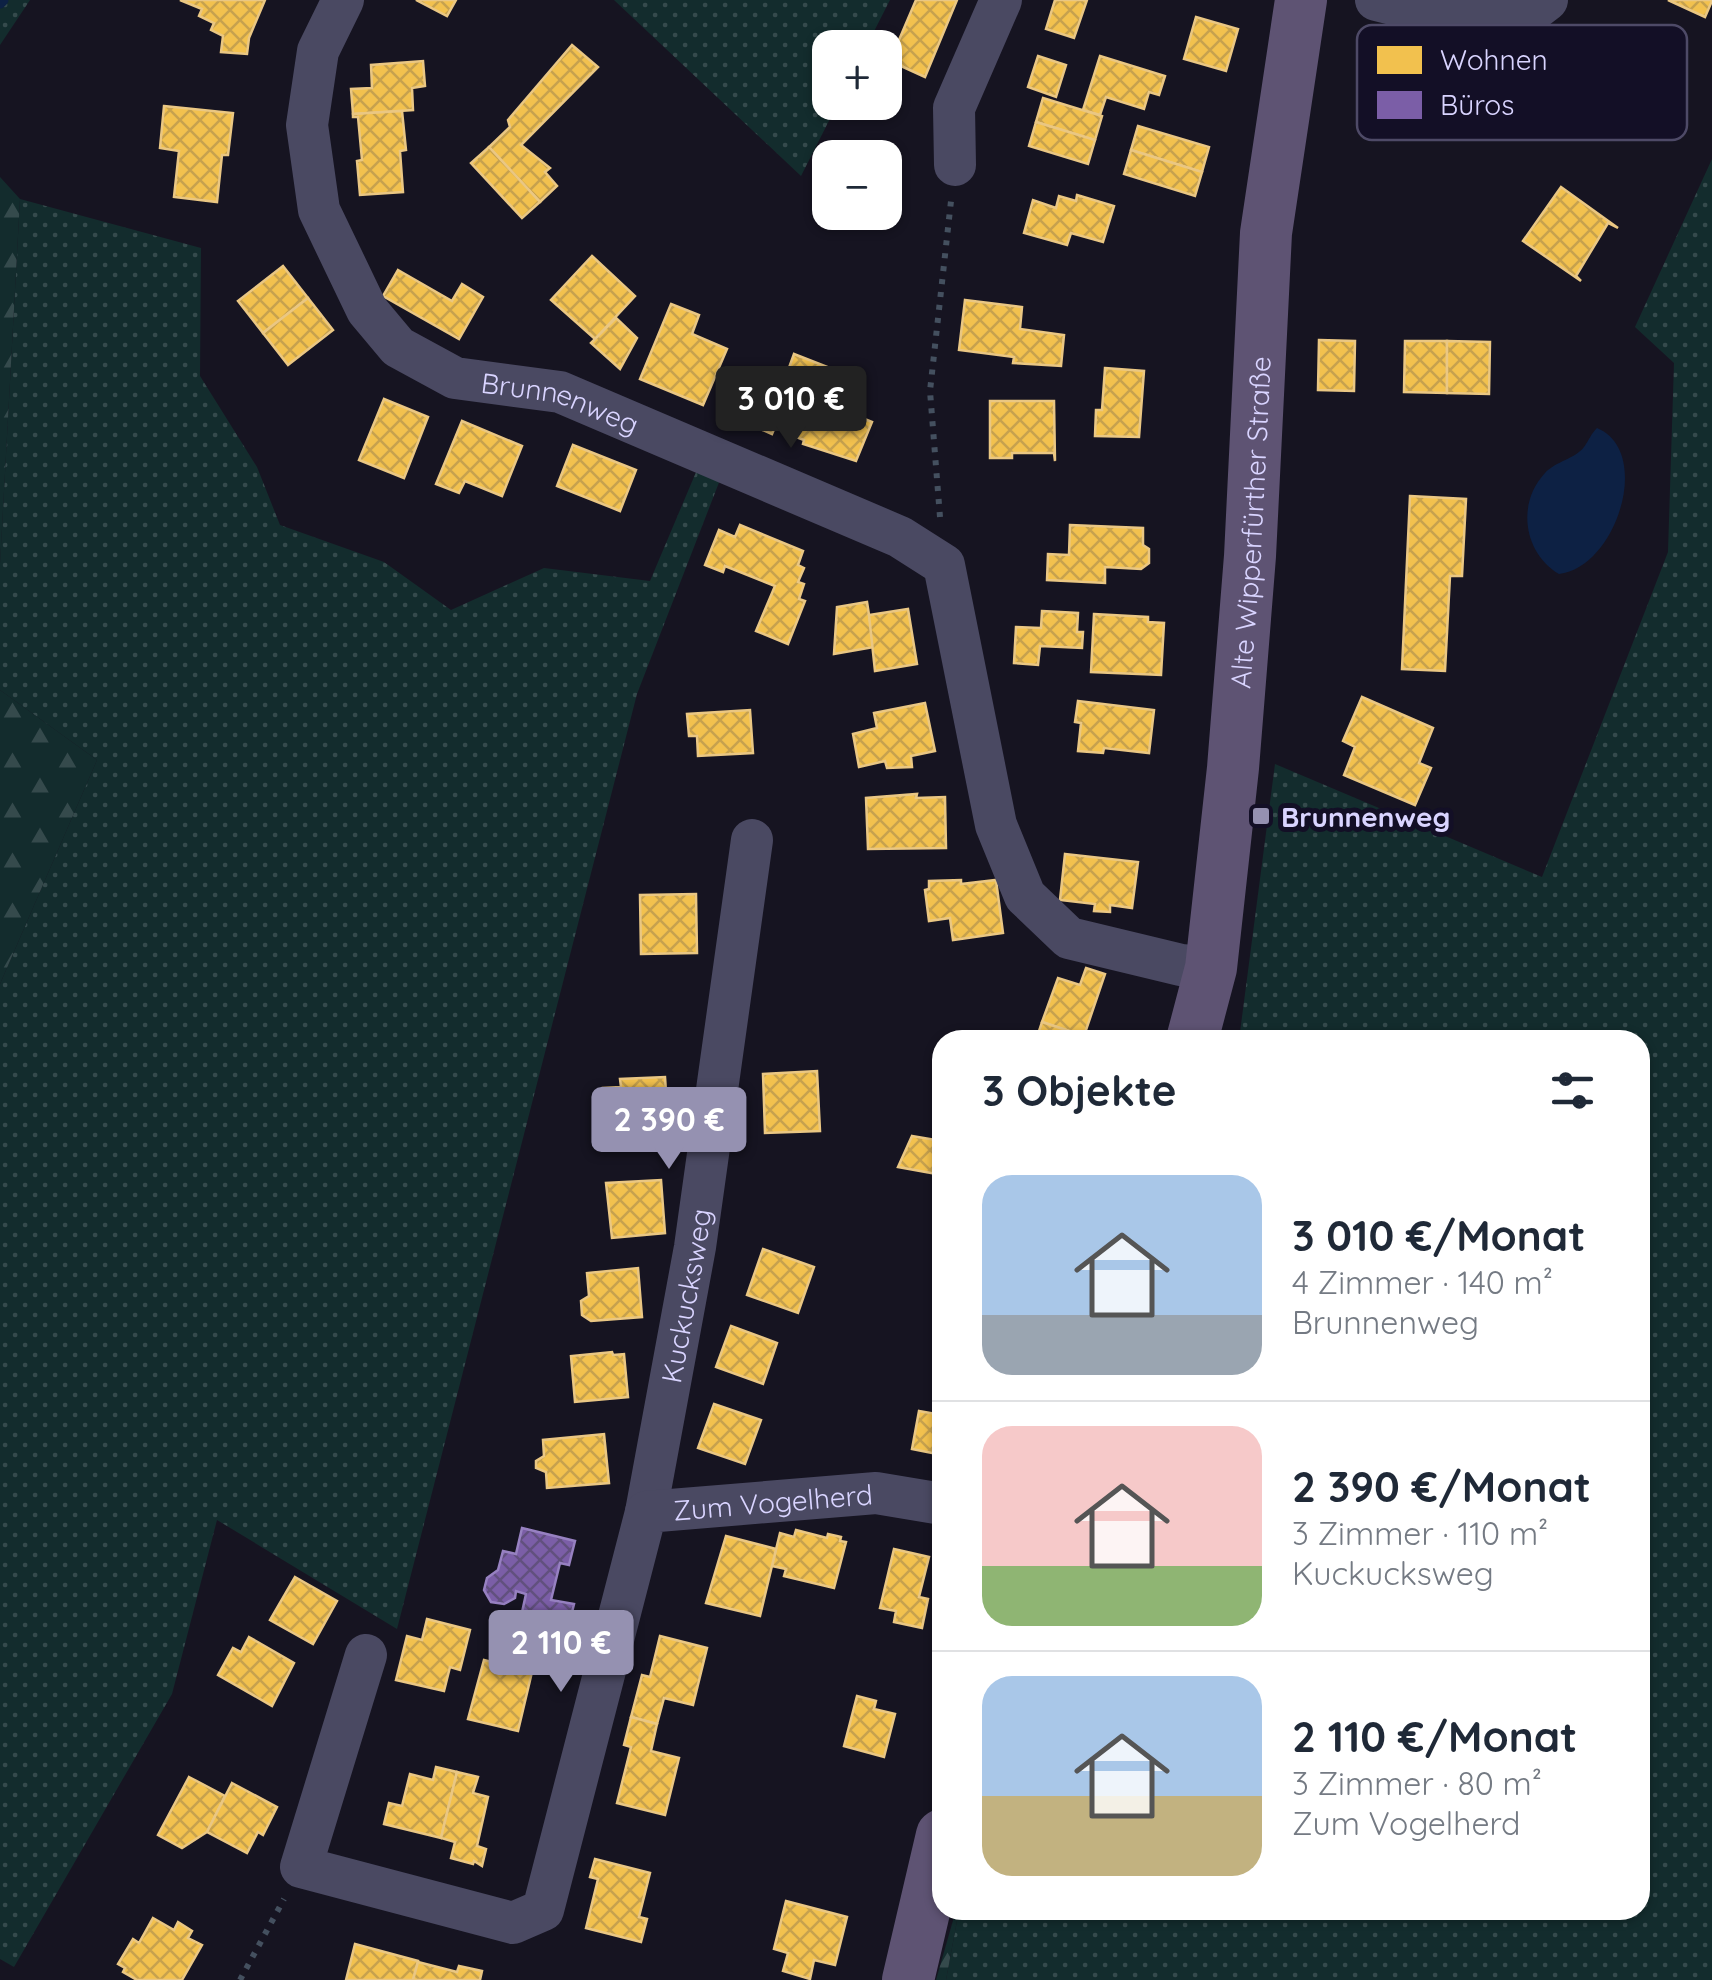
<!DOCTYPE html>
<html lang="de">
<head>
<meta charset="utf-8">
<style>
  :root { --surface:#fff; --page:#f2f2f3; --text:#1f2937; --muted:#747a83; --line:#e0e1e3; --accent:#9591b1 }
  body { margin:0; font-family:Quicksand,sans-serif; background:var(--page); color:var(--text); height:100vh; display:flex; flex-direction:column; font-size:38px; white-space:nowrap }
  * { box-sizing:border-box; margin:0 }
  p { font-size:32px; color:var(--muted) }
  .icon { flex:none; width:55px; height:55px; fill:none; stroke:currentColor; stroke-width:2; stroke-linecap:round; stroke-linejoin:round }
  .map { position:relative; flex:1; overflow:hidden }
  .details { position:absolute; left:932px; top:1030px; width:718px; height:890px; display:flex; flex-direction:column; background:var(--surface); border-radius:30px; box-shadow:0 2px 8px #0004 }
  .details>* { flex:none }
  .tools { position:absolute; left:812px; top:30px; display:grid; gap:20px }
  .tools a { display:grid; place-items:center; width:90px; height:90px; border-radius:20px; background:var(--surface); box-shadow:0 2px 8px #0004; font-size:50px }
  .price { position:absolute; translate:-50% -85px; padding:0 22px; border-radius:10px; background:var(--accent); color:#fff; font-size:32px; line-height:65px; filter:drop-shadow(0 2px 5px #0008) }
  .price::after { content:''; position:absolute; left:50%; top:60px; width:30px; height:22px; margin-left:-15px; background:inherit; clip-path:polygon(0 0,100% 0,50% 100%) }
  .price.on { background:#222; color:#fff }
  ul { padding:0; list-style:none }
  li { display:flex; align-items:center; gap:30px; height:250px; padding:0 50px }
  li+li { border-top:2px solid var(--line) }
  li span { display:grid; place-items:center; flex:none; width:280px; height:200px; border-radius:30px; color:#555 }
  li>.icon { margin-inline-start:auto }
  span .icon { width:120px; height:120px; fill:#fffc; stroke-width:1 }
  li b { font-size:42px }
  h2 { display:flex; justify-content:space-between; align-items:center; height:120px; padding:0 50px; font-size:42px }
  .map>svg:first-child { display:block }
  .green { fill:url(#green-dots) }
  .forest { fill:url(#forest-firs) }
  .water { fill:#0d2144 }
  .homes { fill:url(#homes-cross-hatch); stroke:#eac783; stroke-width:2.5 }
  .offices { fill:url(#offices-cross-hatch); stroke:#9781c1; stroke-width:2.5 }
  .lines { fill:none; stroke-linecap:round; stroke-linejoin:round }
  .stream { stroke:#0d2144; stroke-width:11 }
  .path { stroke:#44505f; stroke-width:6; stroke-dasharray:5 8; stroke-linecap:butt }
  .minor { stroke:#4a4962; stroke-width:42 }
  .major { stroke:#5e5373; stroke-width:52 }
  .poi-dot { fill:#9591b1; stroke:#130f26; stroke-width:4 }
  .labels { text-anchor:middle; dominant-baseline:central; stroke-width:10; stroke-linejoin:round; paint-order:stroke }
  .street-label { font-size:28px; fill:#d9d4ff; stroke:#130f26 }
  .poi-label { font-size:28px; font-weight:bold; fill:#d9d4ff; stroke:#130f26; text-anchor:start }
  .key { fill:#130f26; stroke:#4e4a67; stroke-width:2.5 }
  .key-label { font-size:28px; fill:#d9d4ff }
</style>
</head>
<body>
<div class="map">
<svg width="1712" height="1980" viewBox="0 0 1712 1980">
  <defs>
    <pattern id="green-dots" width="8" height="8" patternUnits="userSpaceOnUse" patternTransform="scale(2.5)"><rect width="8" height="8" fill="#132c2d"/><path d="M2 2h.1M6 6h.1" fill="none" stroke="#354a4c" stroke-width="1.8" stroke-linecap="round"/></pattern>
    <pattern id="forest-firs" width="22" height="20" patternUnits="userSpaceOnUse" patternTransform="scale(2.5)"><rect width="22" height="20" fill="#132c2d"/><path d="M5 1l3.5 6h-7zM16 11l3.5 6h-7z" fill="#354a4c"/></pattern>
    <pattern id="homes-cross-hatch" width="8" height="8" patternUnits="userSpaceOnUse" patternTransform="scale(2.5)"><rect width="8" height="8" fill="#f2c14e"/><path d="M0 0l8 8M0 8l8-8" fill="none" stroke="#c6a14e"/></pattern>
    <pattern id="offices-cross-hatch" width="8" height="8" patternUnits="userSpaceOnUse" patternTransform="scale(2.5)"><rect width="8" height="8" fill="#7b5ea7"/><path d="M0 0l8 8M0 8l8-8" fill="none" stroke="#61507e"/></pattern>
  </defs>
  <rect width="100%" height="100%" fill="#161421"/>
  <g class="green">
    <polygon points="0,0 30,0 0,45"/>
    <polygon points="614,0 890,0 866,47 830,48 830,102 838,103 801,176"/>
    <polygon points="1712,159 1712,1980 946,1980 959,1910 1640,1910 1640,1040 1239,1040 1275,764 1542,877 1668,552 1674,363 1635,327"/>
    <polygon points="20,199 201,248 200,376 257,467 280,525 384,562 451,610 544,568 650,581 702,458 725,467 637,694 397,1629 217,1520 172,1694 14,1967 0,1959 0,984 97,760 0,690 0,564"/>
  </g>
  <g class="forest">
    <polygon points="0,177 20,199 0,564"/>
    <polygon points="0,690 97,760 0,984"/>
    <polygon points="956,1910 959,1910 946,1980 936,1980"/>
  </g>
  <path class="water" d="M1597,428C1653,451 1617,567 1559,574C1524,553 1516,504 1545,473C1556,461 1575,459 1584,447C1589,440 1591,434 1597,428Z"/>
  <g class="homes">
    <polygon points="180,0 265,0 249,38 247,54 221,52 223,36 211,30 214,23 199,16 202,9"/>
    <polygon points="416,0 456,0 447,16"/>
    <polygon points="916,0 957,0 925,77 890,61"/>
    <polygon points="1055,0 1087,0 1074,38 1046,29"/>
    <polygon points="1668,0 1712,0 1712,1 1705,17"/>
    <polygon points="1196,17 1238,29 1226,71 1184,59"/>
    <polygon points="572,45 598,67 521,145 550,168 545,172 557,186 540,202 489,147 510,127 508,120"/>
    <polygon points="1038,56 1066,65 1056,97 1028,87"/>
    <polygon points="1100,56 1165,76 1159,95 1149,92 1144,109 1106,97 1100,115 1083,110"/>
    <polygon points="423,61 425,86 412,88 413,110 353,114 351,89 372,88 371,65"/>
    <polygon points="1043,98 1102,116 1095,140 1036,122"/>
    <polygon points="164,106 233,113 228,155 222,155 217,202 174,197 179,151 160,148"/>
    <polygon points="402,111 406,150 400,151 403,192 360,195 357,161 362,160 358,117 353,117 353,114"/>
    <polygon points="1036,122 1095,140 1088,164 1029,146"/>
    <polygon points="1138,126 1209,147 1202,172 1131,150"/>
    <polygon points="489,147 540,202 522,218 471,163"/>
    <polygon points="1131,150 1202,172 1195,196 1124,174"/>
    <polygon points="1561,187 1618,228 1608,223 1576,276 1581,281 1523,241"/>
    <polygon points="1077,195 1114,206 1103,242 1071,233 1067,245 1024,233 1033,200 1056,208 1059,196 1076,201"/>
    <polygon points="592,256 635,296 595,339 551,300"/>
    <polygon points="283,266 308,298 263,333 238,301"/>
    <polygon points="398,270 452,301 462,284 483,297 459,339 383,296"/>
    <polygon points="308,298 333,330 288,365 263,333"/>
    <polygon points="965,300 1022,307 1020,329 1064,335 1061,366 1013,363 1014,357 959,350"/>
    <polygon points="671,304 699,315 692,334 727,349 703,405 640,379"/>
    <polygon points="616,318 637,338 620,369 591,343"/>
    <polygon points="1319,340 1355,341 1354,391 1318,390"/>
    <polygon points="1405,341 1447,341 1447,393 1404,392"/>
    <polygon points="1447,341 1490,342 1489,394 1447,393"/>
    <polygon points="794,354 835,370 826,392 854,403 850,413 872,422 856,461 803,444 804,440 783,432 798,401 767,392 776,372 786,376"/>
    <polygon points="1105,368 1144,371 1139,437 1095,436 1096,410 1102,410"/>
    <polygon points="755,395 784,406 772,434 744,422"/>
    <polygon points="384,399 428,417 404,478 359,460"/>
    <polygon points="990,401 1054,401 1055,461 1054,453 1012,453 1012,458 990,458"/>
    <polygon points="462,421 522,446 502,496 465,481 459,493 436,484"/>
    <polygon points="573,445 636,470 620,511 557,486"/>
    <polygon points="1410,496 1466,499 1462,576 1450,576 1445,671 1402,669"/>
    <polygon points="740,525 803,551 798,565 804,568 798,582 804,584 799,599 805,601 788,644 756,631 775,586 725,566 723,572 705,565 719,530 735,537"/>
    <polygon points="1070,525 1143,528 1143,545 1149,549 1149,563 1141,569 1105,567 1105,583 1047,580 1048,554 1069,555"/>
    <polygon points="867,602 874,647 834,654 837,607"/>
    <polygon points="908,609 917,664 875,671 869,615"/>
    <polygon points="1042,611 1078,613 1077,632 1083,632 1082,648 1040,646 1038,665 1014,663 1016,627 1041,628"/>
    <polygon points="1094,614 1148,617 1148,622 1164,623 1161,675 1091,672"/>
    <polygon points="1362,697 1433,728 1419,763 1431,768 1415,805 1344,775 1355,747 1343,741"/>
    <polygon points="1078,701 1154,710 1149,753 1104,748 1103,753 1078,751 1081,723 1075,722"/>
    <polygon points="925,703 935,751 911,756 912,767 887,768 885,761 859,767 853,734 877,728 874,713"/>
    <polygon points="750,710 753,753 698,756 697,736 689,736 687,714"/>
    <polygon points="917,794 916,798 945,797 946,848 868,849 866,798"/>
    <polygon points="1065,854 1138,862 1132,908 1110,905 1110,912 1094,911 1095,904 1060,900"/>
    <polygon points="961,880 961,884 996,880 1003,933 953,940 950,918 929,921 925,890 929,889 929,881"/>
    <polygon points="696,894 697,953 641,954 640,895"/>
    <polygon points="1086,968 1105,974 1084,1036 1042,1022 1058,978 1080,985"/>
    <polygon points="1042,1022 1084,1036 1082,1040 1036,1040"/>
    <polygon points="817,1071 820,1131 765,1133 763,1074"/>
    <polygon points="665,1077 669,1135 650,1135 650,1142 627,1142 627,1136 609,1137 603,1088 621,1087 620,1079"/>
    <polygon points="912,1136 942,1141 942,1175 898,1167"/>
    <polygon points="661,1180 665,1233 612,1238 606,1183"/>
    <polygon points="763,1249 814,1267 798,1313 747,1295"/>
    <polygon points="638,1268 642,1317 591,1321 582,1315 581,1301 589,1296 587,1273"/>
    <polygon points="731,1326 777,1343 763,1384 716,1367"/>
    <polygon points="612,1352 613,1355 624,1354 628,1397 575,1402 571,1356"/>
    <polygon points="714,1404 761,1420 745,1464 698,1448"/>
    <polygon points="919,1411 942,1415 942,1455 912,1449"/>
    <polygon points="604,1434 609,1483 547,1488 546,1472 536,1468 536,1461 544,1456 543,1440"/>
    <polygon points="796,1530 827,1538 828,1534 841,1537 840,1541 846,1542 834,1588 784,1576 786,1569 772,1566 780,1533 794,1537"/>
    <polygon points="726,1536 776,1549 760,1616 706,1603"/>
    <polygon points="894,1549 929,1557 919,1597 928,1599 922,1628 894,1622 896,1611 880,1608"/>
    <polygon points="295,1577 337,1601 313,1644 270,1620"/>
    <polygon points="427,1619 470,1630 460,1670 450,1667 444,1691 396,1680 407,1636 422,1640"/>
    <polygon points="660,1636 707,1648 693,1705 664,1698 657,1724 631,1717 642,1675 650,1677"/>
    <polygon points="249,1637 294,1663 272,1706 218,1675 233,1648 241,1652"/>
    <polygon points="484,1660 532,1672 518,1731 468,1719"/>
    <polygon points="857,1696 876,1701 874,1709 895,1714 884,1757 844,1746"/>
    <polygon points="631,1717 657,1724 651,1751 679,1758 665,1815 617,1803 631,1747 624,1745"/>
    <polygon points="436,1767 457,1772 441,1838 384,1824 389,1803 402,1806 410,1774 433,1780"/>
    <polygon points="457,1772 478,1777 473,1793 488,1797 477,1846 486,1849 482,1866 474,1861 473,1864 451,1858 455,1842 441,1838"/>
    <polygon points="189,1777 225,1796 207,1832 182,1848 158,1835"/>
    <polygon points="232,1783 277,1807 263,1835 258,1832 247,1853 207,1832"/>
    <polygon points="595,1859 650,1873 639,1917 647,1919 641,1942 586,1928 598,1879 590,1877"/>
    <polygon points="786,1901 847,1917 835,1965 814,1960 810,1979 783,1971 788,1953 774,1949"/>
    <polygon points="153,1918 174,1930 178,1922 192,1931 188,1938 202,1945 182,1980 137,1980 123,1972 125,1968 118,1964 133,1939 139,1943"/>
    <polygon points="355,1944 418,1961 413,1980 346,1980"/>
    <polygon points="418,1962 457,1972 459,1966 482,1971 480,1980 413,1980"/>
  </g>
  <polygon class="offices" points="522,1528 575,1541 569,1565 560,1563 551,1600 574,1604 566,1637 519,1626 526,1594 516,1591 515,1598 504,1604 491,1602 484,1590 487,1578 498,1570 503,1551 516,1554"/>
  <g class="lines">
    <polyline class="stream" points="0,3 3,0"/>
    <g class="path">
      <polyline points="940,517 930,391 951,201"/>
      <polyline points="240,1980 284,1899"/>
    </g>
    <g class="minor">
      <path id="s1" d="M343,0L318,51L307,125L319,210L367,310L398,347L455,378L560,392L900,537L944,565L996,825L1025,896L1069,938L1181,965L1211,968"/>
      <polyline points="1376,0 1412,9 1476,13 1534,10 1547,0"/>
      <polyline points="955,165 954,108 1001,0"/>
      <path id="s2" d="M646,1512L695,1247L752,840"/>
      <path id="s3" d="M366,1655L301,1867L513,1923L543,1910L646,1512L876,1493L942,1504"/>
    </g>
    <g class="major">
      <path id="s4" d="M1192,1040L1211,968L1233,768L1250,556L1266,233L1301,0"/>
      <polyline points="908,1980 942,1835"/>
    </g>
  </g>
  <rect class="poi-dot" x="1251" y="806" width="20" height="20" rx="5"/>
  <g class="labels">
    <g class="street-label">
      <text stroke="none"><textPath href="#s1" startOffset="550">Brunnenweg</textPath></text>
      <text stroke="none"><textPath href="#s4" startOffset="522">Alte Wipperfürther Straße</textPath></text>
      <text stroke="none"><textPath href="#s2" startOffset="220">Kuckucksweg</textPath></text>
      <text stroke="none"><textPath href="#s3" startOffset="1012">Zum Vogelherd</textPath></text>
    </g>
    <g class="poi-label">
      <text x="1281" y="816">Brunnenweg</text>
    </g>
  </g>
  <rect x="1357" y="25" width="330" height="115" rx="15" class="key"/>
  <rect x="1377" y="46" width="45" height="28" fill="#f2c14e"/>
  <rect x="1377" y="91" width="45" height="28" fill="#7b5ea7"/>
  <g class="key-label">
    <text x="1440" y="70">Wohnen</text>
    <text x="1440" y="115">Büros</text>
  </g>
</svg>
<div class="tools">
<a>+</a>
<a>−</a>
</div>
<b class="price on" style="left:791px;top:451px">3 010 €</b>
<b class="price" style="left:669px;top:1172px">2 390 €</b>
<b class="price" style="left:561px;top:1695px">2 110 €</b>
<section class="details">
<h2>3 Objekte<svg class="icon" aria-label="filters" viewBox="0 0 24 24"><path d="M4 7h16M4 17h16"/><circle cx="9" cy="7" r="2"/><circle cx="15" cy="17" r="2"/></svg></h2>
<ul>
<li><span style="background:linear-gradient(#a9c7e8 70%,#9aa5b1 0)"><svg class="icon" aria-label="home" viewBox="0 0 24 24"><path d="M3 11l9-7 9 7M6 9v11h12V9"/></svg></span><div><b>3 010 €/Monat</b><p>4 Zimmer · 140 m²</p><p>Brunnenweg</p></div></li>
<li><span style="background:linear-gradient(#f6c9c9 70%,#8fb573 0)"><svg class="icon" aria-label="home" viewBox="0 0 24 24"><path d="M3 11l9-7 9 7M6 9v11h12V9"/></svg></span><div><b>2 390 €/Monat</b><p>3 Zimmer · 110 m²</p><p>Kuckucksweg</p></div></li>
<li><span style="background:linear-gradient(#a9c7e8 60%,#c2b280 0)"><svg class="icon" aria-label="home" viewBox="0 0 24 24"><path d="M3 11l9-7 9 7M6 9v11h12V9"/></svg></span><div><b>2 110 €/Monat</b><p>3 Zimmer · 80 m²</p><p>Zum Vogelherd</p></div></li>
</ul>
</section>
</div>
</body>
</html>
